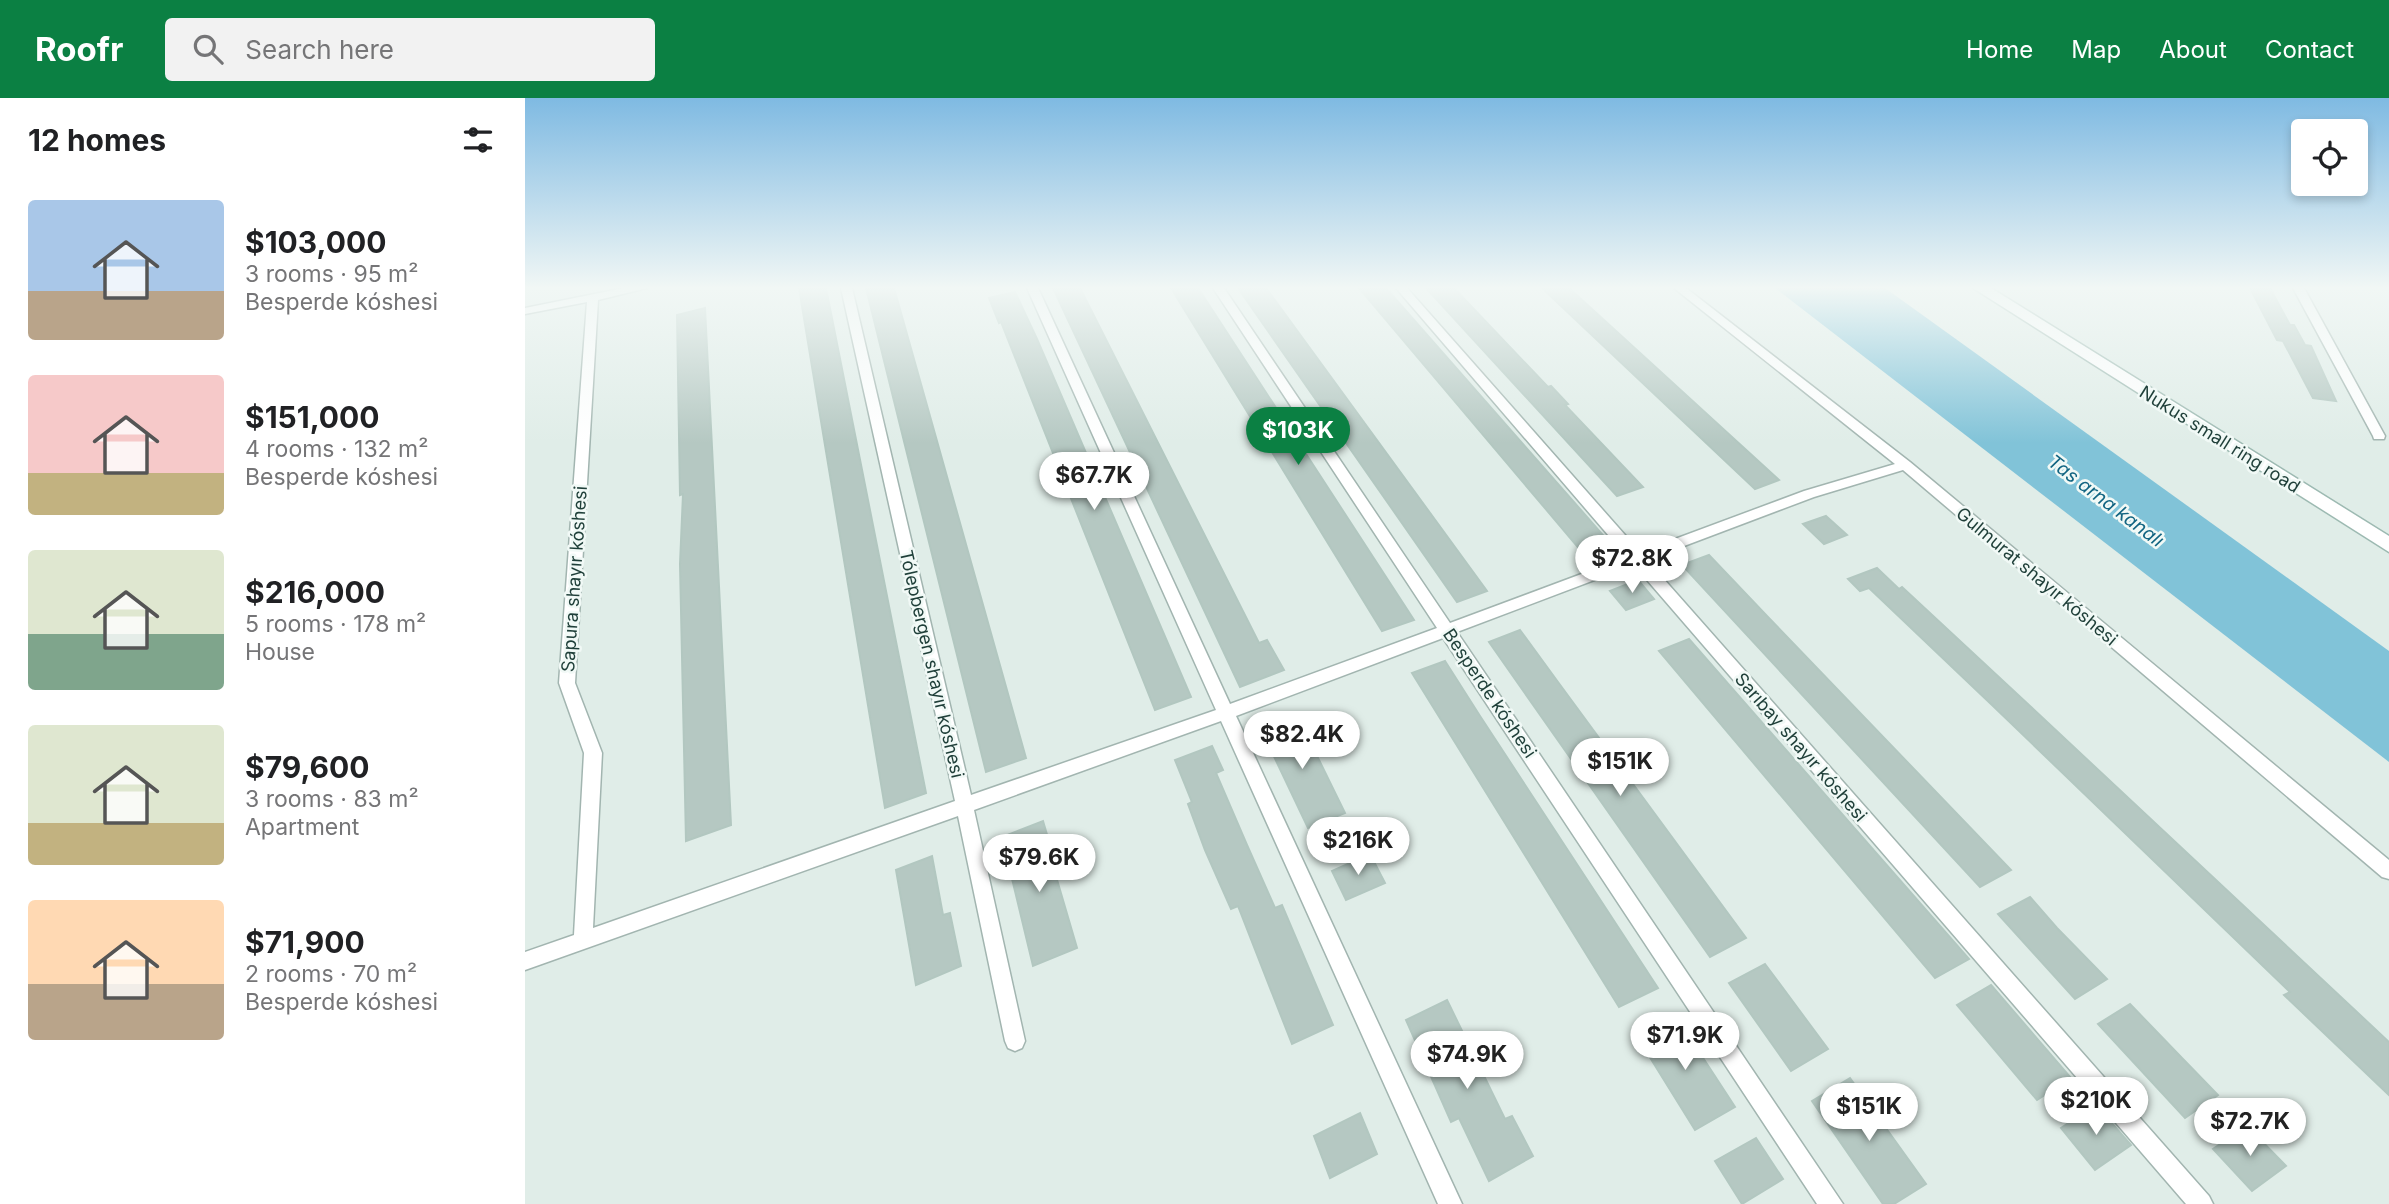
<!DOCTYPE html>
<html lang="en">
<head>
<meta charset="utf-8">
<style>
  :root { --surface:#fff; --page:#f2f2f2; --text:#202124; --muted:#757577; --accent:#0b8043 }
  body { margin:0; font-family:Inter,sans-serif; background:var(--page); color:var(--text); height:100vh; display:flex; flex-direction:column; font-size:26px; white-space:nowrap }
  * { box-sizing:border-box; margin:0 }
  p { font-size:23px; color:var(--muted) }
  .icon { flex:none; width:38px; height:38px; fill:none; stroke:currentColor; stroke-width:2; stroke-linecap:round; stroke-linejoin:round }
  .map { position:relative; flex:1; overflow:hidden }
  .drawer { display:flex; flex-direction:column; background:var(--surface); width:525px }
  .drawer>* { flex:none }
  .buttons { position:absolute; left:1766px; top:21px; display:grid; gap:14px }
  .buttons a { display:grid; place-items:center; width:77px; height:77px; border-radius:7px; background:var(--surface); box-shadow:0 4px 10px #0003; font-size:35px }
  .price { position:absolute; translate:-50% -60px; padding:0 16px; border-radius:24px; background:#fff; color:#222; font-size:23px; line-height:46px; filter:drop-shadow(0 2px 4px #0008) }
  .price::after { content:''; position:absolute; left:50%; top:42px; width:21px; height:16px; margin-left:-10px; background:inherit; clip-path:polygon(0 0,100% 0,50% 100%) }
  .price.selected { background:var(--accent); color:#fff }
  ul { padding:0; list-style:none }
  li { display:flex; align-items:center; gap:21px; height:175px; padding:0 28px }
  li span { display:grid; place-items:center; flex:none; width:196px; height:140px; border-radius:7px; color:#555 }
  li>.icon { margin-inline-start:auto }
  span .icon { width:84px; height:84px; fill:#fffc; stroke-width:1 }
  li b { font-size:30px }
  h2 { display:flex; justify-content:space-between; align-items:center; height:84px; padding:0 28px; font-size:30px }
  header { display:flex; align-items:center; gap:42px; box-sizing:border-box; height:98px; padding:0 35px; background:var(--accent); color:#fff }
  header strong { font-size:33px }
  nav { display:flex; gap:38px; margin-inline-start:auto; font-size:24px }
  .search { width:490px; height:63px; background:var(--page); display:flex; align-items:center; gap:18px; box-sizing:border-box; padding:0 24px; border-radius:7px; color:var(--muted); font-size:26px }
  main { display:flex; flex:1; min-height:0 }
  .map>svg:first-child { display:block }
  .water { fill:#81c3d8 }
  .building { fill:#b5c8c2; stroke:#b2c7c0; stroke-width:2 }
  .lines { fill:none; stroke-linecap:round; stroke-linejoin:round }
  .street-casing { stroke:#a2b5b0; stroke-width:3 }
  .secondary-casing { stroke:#9dbab2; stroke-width:3 }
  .street { fill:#fff; fill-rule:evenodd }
  .secondary { fill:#fff; fill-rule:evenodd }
  .labels { text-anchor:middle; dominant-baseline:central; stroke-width:5; stroke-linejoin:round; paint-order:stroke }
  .street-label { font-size:18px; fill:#1f3f39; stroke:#f1f9f6 }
  .water-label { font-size:19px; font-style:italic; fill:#126582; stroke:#f1f9f6 }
</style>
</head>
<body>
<header>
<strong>Roofr</strong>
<div class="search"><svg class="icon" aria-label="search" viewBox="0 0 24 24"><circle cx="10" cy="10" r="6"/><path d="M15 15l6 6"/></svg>Search here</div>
<nav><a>Home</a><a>Map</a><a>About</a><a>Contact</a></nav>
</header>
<main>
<section class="drawer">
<h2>12 homes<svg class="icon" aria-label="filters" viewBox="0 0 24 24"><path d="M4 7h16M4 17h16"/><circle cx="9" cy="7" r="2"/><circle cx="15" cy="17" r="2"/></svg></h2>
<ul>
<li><span style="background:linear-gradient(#a9c7e8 65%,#b9a48a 0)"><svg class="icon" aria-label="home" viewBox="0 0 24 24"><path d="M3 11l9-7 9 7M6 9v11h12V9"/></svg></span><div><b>$103,000</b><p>3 rooms · 95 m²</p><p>Besperde kóshesi</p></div></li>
<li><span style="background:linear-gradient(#f6c9c9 70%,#c2b280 0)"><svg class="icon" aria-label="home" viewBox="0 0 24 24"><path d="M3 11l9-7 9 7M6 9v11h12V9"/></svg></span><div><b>$151,000</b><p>4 rooms · 132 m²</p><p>Besperde kóshesi</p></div></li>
<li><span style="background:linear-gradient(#dfe7d0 60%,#7fa58c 0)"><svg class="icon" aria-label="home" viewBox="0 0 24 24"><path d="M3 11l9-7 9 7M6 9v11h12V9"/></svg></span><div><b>$216,000</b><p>5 rooms · 178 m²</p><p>House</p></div></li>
<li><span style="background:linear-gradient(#dfe7d0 70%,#c2b280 0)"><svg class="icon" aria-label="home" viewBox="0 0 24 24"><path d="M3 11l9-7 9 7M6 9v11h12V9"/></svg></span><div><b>$79,600</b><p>3 rooms · 83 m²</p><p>Apartment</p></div></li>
<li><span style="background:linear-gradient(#ffd9b3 60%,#b9a48a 0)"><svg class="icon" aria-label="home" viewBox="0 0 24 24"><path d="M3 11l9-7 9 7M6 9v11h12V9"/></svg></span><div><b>$71,900</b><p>2 rooms · 70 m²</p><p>Besperde kóshesi</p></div></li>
</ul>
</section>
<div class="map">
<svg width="1864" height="1106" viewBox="0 0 1864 1106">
  <rect width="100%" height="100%" fill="#e0ede8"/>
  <polygon class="water" points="1250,190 1360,190 1864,553 1864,664"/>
  <g class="building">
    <polygon points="274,190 301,190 401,695 360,710"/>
    <polygon points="341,190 369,190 501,660 461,674"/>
    <polygon points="528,190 555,190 734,545 742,542 759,572 715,589"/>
    <polygon points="646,190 673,190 889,522 857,533"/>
    <polygon points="713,190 741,190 962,493 932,504"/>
    <polygon points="834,190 861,190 1084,444 1057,454"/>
    <polygon points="901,190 929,190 1023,289 1026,288 1043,306 1040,307 1118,389 1092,398"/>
    <polygon points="1017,190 1044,190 1254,382 1230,391"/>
    <polygon points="1725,190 1745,190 1765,227 1769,227 1780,247 1786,248 1811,303 1788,300 1758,243 1752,242"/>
    <polygon points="490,194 512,241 666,599 630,612 476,224 474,225 464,200"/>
    <polygon points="180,210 206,727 161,743 155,466 158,396 155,397 152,217"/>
    <polygon points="1301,418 1322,437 1299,446 1278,426"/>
    <polygon points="1184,457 1242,518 1486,772 1455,789 1157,467"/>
    <polygon points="1352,470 1374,491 1377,489 1505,608 1864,944 1864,997 1759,897 1765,894 1467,607 1344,490 1335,493 1323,481"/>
    <polygon points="1113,482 1129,501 1101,512 1085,493"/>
    <polygon points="995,532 1033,584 1221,840 1185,859 964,544"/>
    <polygon points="1164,541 1212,596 1444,861 1410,880 1134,553"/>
    <polygon points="920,563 955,618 1133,890 1094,909 887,575"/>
    <polygon points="771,615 820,715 783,730 735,629"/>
    <polygon points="687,648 698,672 691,675 722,747 750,810 757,807 808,927 767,946 713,808 706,811 680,752 663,706 667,704 650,662"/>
    <polygon points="518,723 526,750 523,751 552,850 508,868 477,739"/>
    <polygon points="845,756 860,785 821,802 807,773"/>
    <polygon points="407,758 418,817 425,815 436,868 391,887 371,772"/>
    <polygon points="1505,799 1532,830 1582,881 1550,901 1473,816"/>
    <polygon points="1240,866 1303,951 1266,973 1204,885"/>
    <polygon points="1466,887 1546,980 1512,1002 1432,907"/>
    <polygon points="922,902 980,1021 987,1018 1008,1058 964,1083 934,1020 926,1024 881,922"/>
    <polygon points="1605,906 1657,960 1693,997 1660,1020 1573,926"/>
    <polygon points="1150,917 1210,1009 1170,1032 1111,937"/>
    <polygon points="1325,980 1401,1086 1369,1106 1358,1106 1287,1003"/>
    <polygon points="1571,1007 1606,1047 1570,1072 1536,1030"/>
    <polygon points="835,1015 852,1056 805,1080 789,1038"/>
    <polygon points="1722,1028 1761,1068 1727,1093 1688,1051"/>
    <polygon points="1231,1040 1258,1081 1217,1106 1190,1063"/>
  </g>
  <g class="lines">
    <defs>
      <g id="street">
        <polygon points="99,190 122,190 73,202 50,585 77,655 68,830 430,703 316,190 327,190 446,697 691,612 502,190 513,190 705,606 912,530 688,190 699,190 925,525 1102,459 871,190 882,190 1115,454 1279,393 1370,366 1149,190 1161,190 1385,364 1864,762 1864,781 1857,779 1378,372 1289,399 1122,462 1684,1098 1688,1106 1661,1106 1109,467 932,534 1318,1106 1292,1106 918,540 711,618 937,1106 913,1106 696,623 449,712 500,943 497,950 490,953 483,950 480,943 433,718 0,872 0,854 49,837 59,655 34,585 62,204 0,216 0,210"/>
        <polygon points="1768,190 1779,190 1860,338 1859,341 1849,341 1848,338"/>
      </g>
      <polygon id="secondary" points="1448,190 1466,190 1864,438 1864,454"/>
    </defs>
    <use href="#street" class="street-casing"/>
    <use href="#secondary" class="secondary-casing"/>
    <use href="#street" class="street"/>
    <use href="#secondary" class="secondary"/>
  </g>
  <linearGradient id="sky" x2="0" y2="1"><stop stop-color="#7fbae2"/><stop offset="0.55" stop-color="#f1f7f5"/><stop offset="1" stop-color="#f1f7f5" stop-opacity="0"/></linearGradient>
  <rect width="1864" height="345" fill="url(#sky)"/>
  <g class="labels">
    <g class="street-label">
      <text transform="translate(1695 341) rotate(32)">Nukus small ring road</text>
      <text transform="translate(1512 478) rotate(40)">Gulmurat shayır kóshesi</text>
      <text transform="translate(49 481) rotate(-86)">Sapura shayır kóshesi</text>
      <text transform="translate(407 566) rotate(77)">Tólepbergen shayır kóshesi</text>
      <text transform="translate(965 595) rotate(56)">Besperde kóshesi</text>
      <text transform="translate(1276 649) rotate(49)">Sarıbay shayır kóshesi</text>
    </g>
    <g class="water-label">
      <text transform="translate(1581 403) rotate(37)">Tas arna kanalı</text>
    </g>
  </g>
</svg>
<div class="buttons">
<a><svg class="icon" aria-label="locate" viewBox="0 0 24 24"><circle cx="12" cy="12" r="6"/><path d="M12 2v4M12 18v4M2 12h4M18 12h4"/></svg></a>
</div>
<b class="price selected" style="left:773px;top:369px">$103K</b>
<b class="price" style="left:569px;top:414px">$67.7K</b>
<b class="price" style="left:1107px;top:497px">$72.8K</b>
<b class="price" style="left:777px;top:673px">$82.4K</b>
<b class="price" style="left:1095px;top:700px">$151K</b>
<b class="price" style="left:833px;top:779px">$216K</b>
<b class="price" style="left:514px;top:796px">$79.6K</b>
<b class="price" style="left:1160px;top:974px">$71.9K</b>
<b class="price" style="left:942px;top:993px">$74.9K</b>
<b class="price" style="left:1571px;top:1039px">$210K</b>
<b class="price" style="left:1344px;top:1045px">$151K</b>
<b class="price" style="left:1725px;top:1060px">$72.7K</b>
</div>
</main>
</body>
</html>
